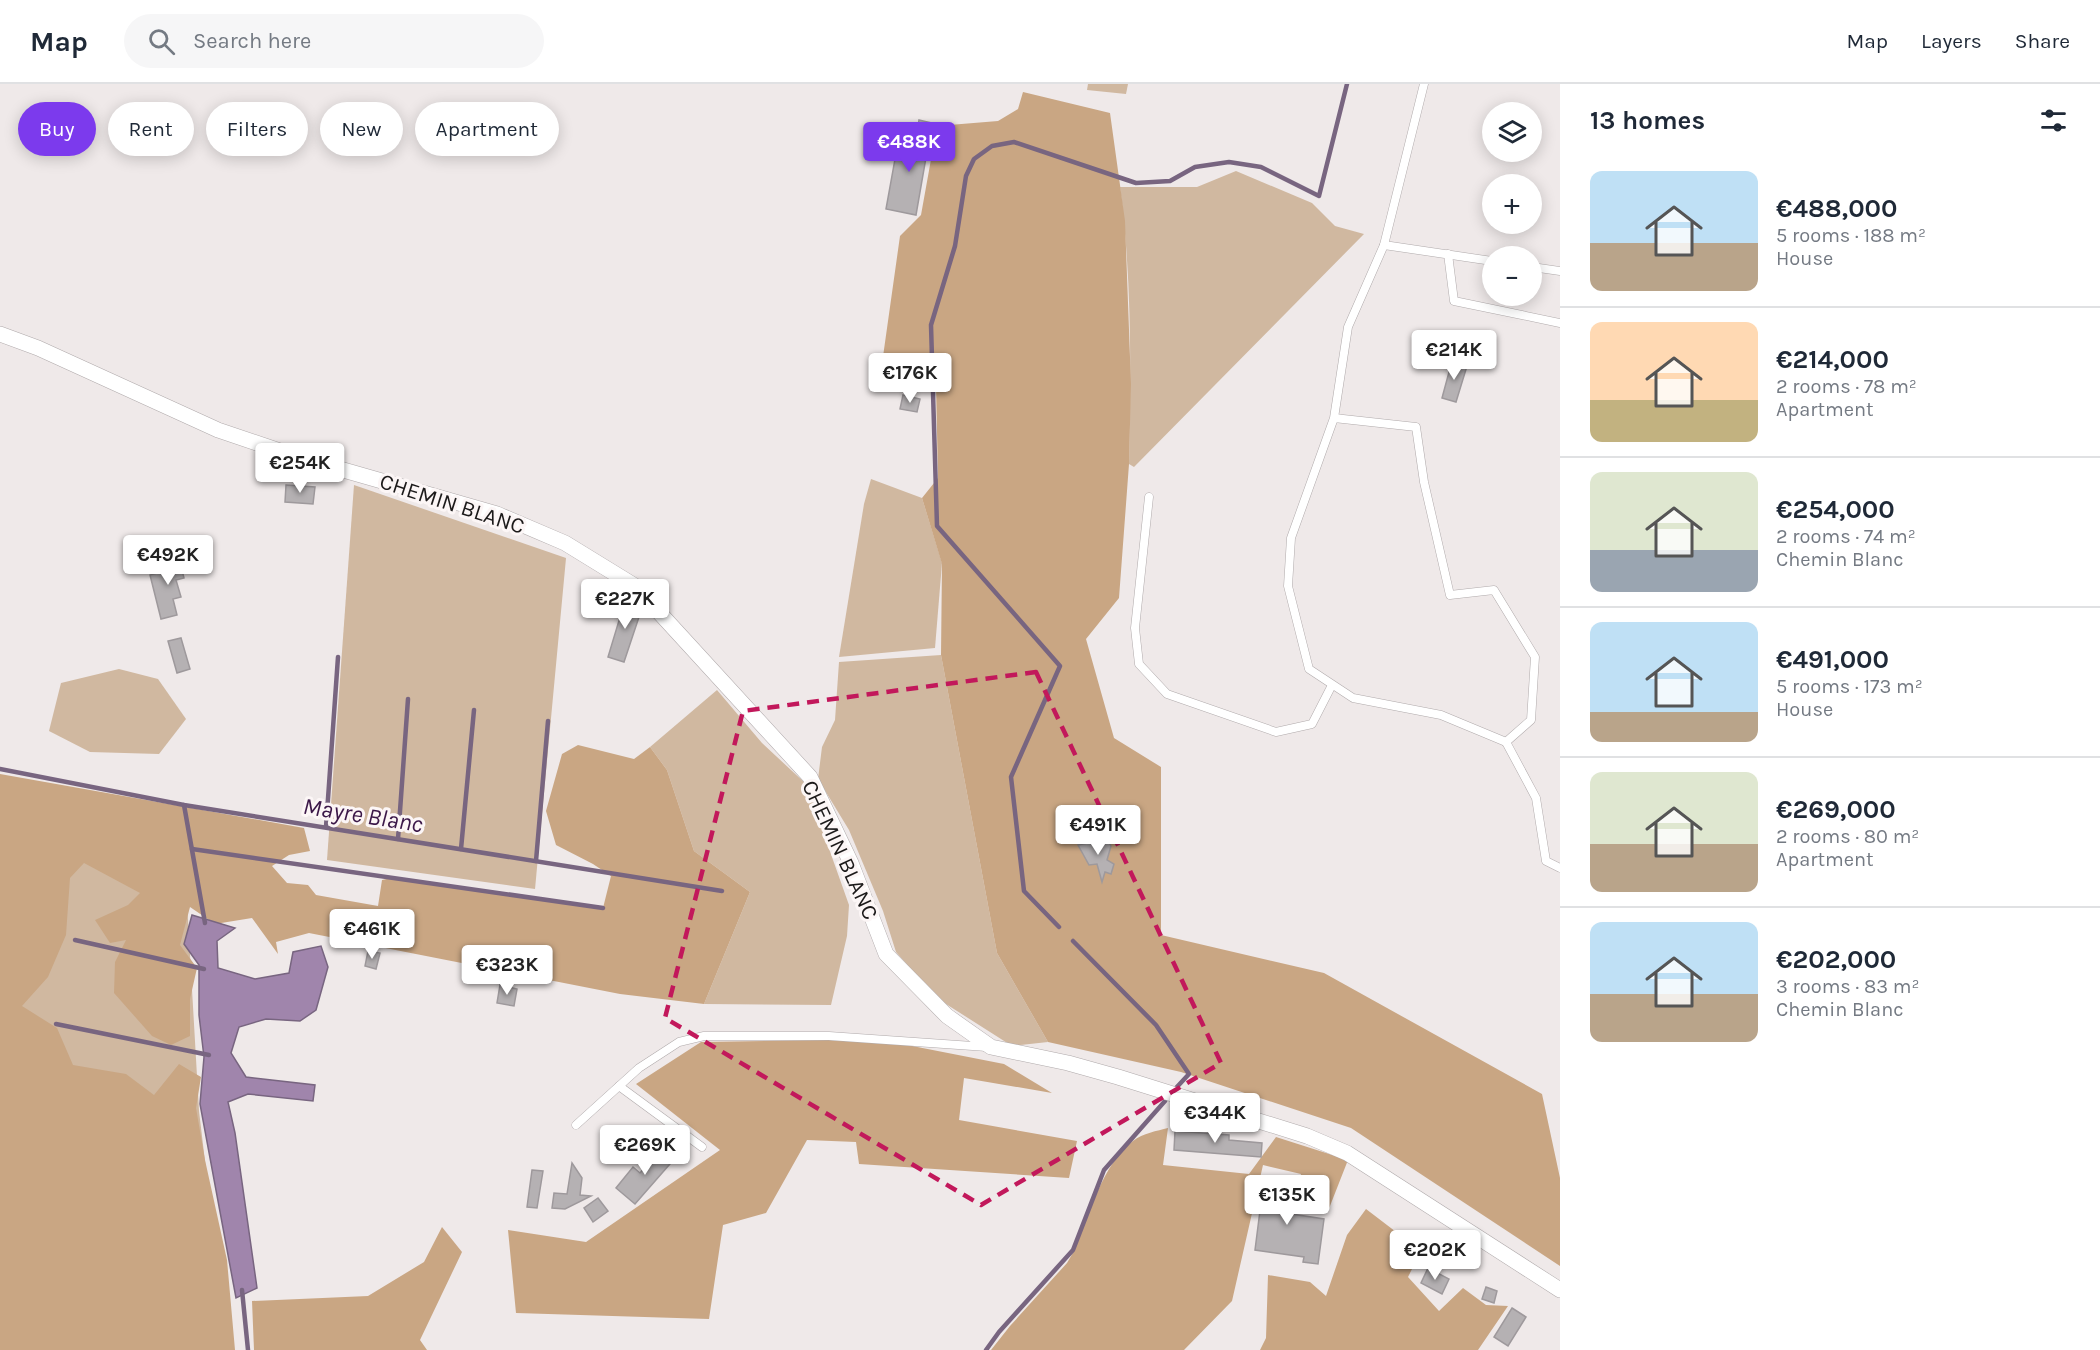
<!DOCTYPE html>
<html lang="en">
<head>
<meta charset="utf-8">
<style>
  :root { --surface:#fff; --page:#f6f6f7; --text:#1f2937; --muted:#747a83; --line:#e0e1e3; --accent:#7c3aed }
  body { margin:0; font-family:Karla,sans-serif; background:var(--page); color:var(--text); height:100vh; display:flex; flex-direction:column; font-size:22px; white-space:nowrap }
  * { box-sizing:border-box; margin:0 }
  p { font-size:20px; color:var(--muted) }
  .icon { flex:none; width:33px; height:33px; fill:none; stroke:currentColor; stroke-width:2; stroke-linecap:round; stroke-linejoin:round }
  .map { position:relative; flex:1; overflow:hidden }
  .side { display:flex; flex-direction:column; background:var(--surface); width:540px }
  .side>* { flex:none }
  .top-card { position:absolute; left:18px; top:18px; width:570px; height:54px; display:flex; gap:12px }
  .tools { position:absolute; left:1482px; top:18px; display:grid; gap:12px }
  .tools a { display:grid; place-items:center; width:60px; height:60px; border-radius:50%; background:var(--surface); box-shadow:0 3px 15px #0003; font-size:30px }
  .price { position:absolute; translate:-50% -51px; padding:0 14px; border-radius:6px; background:#fff; color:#222; font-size:20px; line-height:39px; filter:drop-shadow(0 2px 3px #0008) }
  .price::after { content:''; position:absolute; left:50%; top:36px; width:18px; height:14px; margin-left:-9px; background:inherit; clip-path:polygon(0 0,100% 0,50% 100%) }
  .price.on { background:var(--accent); color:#fff }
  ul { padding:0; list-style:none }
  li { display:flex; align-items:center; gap:18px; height:150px; padding:0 30px }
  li+li { border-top:2px solid var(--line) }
  li span { display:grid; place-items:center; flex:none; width:168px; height:120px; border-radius:12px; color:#555 }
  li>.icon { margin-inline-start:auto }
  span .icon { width:72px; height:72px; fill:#fffc; stroke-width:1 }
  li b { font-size:26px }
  h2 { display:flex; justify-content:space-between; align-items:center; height:72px; padding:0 30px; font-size:26px }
  .pill { padding:0 21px; border-radius:27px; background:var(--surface); box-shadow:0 3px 15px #0003; font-size:21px; line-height:54px }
  .pill.on { background:var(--accent); color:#fff }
  header { display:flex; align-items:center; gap:36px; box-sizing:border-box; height:84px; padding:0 30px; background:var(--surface); border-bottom:2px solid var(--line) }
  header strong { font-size:28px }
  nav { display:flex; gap:33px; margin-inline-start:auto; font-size:21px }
  .search { width:420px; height:54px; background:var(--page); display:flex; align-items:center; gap:15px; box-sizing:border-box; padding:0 21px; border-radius:33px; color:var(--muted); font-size:22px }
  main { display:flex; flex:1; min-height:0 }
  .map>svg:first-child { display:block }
  .green { fill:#d0b8a0 }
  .forest { fill:#c9a683 }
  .water { fill:#a085ac; stroke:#786580; stroke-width:1.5 }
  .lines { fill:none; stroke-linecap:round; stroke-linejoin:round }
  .stream { stroke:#786580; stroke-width:4.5 }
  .building { fill:#b5b1b3; stroke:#9e999c; stroke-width:1.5 }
  .service-casing { stroke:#b0aaab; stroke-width:9 }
  .minor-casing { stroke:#b0aaab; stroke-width:16 }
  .service { stroke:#fff; stroke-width:8 }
  .minor { stroke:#fff; stroke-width:15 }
  .marked { fill:none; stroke:#c2185b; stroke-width:4.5; stroke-dasharray:12 8; stroke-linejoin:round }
  .labels { text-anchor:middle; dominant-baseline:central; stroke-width:6; stroke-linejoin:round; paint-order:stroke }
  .street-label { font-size:22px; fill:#1c1a1a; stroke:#fcf6f6 }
  .water-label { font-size:24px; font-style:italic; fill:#3b1748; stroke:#fcf6f6 }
</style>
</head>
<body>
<header>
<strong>Map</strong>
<div class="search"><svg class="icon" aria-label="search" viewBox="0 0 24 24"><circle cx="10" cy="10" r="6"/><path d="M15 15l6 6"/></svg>Search here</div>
<nav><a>Map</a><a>Layers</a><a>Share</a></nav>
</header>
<main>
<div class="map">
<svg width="1560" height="1266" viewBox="0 0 1560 1266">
  <rect width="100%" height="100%" fill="#efe9e9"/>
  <g class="green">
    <polygon points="1088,0 1128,0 1126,10 1087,6"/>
    <path d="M1236,87L1312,119L1335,142L1364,150L1134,383L1129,380C1131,290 1132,193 1120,103H1197Z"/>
    <polygon points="871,395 922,414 942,479 935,564 839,573 864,420"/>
    <polygon points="354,401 566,474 535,805 327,776"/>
    <polygon points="941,571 997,869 1048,958 1012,962 935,913 896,868 883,827 849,746 818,695 822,663 835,636 839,578"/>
    <polygon points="119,585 158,595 186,635 159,670 90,668 49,647 61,599"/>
    <polygon points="717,606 762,659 806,700 849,821 847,852 831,921 704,920 750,808 694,767 667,686 650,663"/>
    <polygon points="74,751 185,783 199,1027 224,1236 36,1259 0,842"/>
  </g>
  <g class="forest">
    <polygon points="1023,8 1110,29 1125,137 1131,300 1129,380 1119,514 1086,555 1114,654 1161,683 1161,851 1324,889 1542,1010 1560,1094 1560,1182 1351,1044 1181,988 1048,958 997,869 941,571 942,480 922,414 938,394 936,301 911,304 879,301 900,152 921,131 937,42 998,37 1018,25"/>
    <polygon points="578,661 634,675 650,663 667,686 694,767 750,808 704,920 620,910 309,849 276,858 278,870 252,834 215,840 190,823 180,861 197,884 190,915 190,952 171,961 152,952 114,909 115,878 126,856 110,859 95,836 128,821 140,809 84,779 70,794 66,851 48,893 22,922 57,944 73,981 126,990 154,1011 179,980 201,993 196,1024 205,1076 227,1176 235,1266 0,1266 0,690 304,744 310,767 289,771 272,782 287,799 308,801 316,811 378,822 382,796 396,793 603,824 611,792 593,780 556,761 546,727 562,670"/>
    <polygon points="829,956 897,959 1004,980 1052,1009 964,994 959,1036 1077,1057 1069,1094 859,1080 856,1058 807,1056 766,1129 723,1141 709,1235 516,1229 508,1146 586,1158 720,1066 636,1000 701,958"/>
    <path d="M1168,1044L1163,1081L1249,1090L1276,1053L1348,1076L1328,1127L1292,1126L1301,1090L1263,1081L1232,1217L1184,1266H991L1010,1242L1067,1179L1074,1167C1087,1135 1104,1077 1133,1057C1143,1049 1157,1047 1168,1044Z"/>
    <polygon points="1366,1125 1421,1167 1408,1193 1439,1227 1463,1204 1486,1221 1508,1222 1478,1266 1260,1266 1266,1254 1268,1191 1310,1198 1326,1212 1347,1151"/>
    <polygon points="442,1143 462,1168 420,1256 427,1266 254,1266 252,1217 368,1212 424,1178"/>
  </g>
  <g class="water">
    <polygon points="1121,722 1127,748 1114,751 1109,725"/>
    <polygon points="192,831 235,844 217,857 218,884 255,895 289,889 293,868 321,862 328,883 316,926 300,937 266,935 239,943 231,969 246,993 315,1001 313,1017 248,1010 228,1018 235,1049 257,1204 236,1214 200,1020 204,973 199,931 199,881 184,860"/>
  </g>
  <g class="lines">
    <g class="stream">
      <polyline points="0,685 184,721 722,807"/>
      <polyline points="184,721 205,839"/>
      <polyline points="326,743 338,573"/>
      <polyline points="398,755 408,615"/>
      <polyline points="192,765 603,824"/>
      <polyline points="461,765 474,626"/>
      <polyline points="536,777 548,637"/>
      <polyline points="1059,843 1024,807 1011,693 1060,582 937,442 931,241 955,162 966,92 974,75 992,62 1014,58 1136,99 1170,97 1195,83 1229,78 1261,83 1319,112 1347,0"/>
      <polyline points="75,856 204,885"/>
      <polyline points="1073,857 1156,941 1189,990 1176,1004"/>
      <polyline points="56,940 209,971"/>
      <polyline points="242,1206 248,1266"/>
      <polyline points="986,1266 999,1248 1073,1166 1104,1086 1165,1017"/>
    </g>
  </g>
  <g class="building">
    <polygon points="919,36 932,39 916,131 886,125 897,64 914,66"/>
    <polygon points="1465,257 1478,261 1472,283 1458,279"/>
    <polygon points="1452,277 1467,282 1456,318 1442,314"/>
    <polygon points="903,311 920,315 917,328 900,325"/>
    <polygon points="286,401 315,403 313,420 285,418"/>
    <polygon points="177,467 184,494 176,496 181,513 173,515 177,531 161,535 150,491 168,486 164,471"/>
    <polygon points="627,510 642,524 624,578 608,573"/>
    <polygon points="181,554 190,585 177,589 168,557"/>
    <polygon points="1107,755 1111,762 1107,776 1114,780 1111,790 1105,788 1102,798 1097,780 1089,781 1078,761"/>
    <polygon points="368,867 380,869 376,885 365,882"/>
    <polygon points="500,901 517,905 514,922 497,919"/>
    <polygon points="1175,1047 1229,1051 1229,1056 1262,1059 1261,1073 1174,1066"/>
    <polygon points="663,1062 676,1073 635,1120 616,1104 633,1083 640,1089"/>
    <polygon points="572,1079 582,1094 580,1111 591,1112 565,1125 552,1124 554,1109 567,1110"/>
    <polygon points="532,1086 543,1087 537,1124 527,1123"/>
    <polygon points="1264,1095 1289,1099 1285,1129 1324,1135 1318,1180 1303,1178 1304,1173 1255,1166"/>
    <polygon points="598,1114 608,1127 593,1138 584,1124"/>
    <polygon points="1428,1184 1449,1195 1442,1210 1421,1199"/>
    <polygon points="1486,1203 1497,1207 1494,1219 1482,1215"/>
    <polygon points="1512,1224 1526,1233 1508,1262 1494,1253"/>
  </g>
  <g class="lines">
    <defs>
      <g id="service">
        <polyline points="1424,0 1384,161 1492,177"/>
        <polyline points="1448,170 1454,217 1560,239"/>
        <polyline points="1532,183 1560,187"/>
        <polyline points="1334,334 1416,343 1424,398 1450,511 1494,506 1535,573 1531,636 1506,658 1441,631 1353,614 1309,585 1288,502 1291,454 1334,334 1348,243 1384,161"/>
        <polyline points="1149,413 1135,544 1139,580 1167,610 1276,648 1312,640 1332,601"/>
        <polyline points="1506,658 1536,714 1546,777 1560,784"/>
        <polyline points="619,1002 702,1063"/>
        <polyline points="576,1041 639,984 679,958 704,952 829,952 987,963"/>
      </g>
      <polyline id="minor" points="0,250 38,264 218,346 298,373 497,430 565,459 635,502 810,693 851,779 886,870 947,932 991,963 1068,979 1118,993 1307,1052 1347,1069 1560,1206"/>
    </defs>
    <use href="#service" class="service-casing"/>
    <use href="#minor" class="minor-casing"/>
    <use href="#service" class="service"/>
    <use href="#minor" class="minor"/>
  </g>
  <path class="marked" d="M1036,588L1221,979L981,1121L665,934L743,627Z"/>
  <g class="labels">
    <g class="street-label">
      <text transform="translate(452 420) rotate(18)">CHEMIN BLANC</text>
      <text transform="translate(840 766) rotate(65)">CHEMIN BLANC</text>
    </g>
    <g class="water-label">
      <text transform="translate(363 731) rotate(9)">Mayre Blanc</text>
    </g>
  </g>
</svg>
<div class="tools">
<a><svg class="icon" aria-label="layers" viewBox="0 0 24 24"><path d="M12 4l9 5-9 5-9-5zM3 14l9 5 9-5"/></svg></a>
<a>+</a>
<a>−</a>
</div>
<b class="price on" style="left:909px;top:89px">€488K</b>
<b class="price" style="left:1454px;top:297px">€214K</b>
<b class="price" style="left:910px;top:320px">€176K</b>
<b class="price" style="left:300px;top:410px">€254K</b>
<b class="price" style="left:168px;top:502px">€492K</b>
<b class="price" style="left:625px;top:546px">€227K</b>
<b class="price" style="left:1098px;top:772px">€491K</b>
<b class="price" style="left:372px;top:876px">€461K</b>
<b class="price" style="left:507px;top:912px">€323K</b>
<b class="price" style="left:1215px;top:1060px">€344K</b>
<b class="price" style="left:645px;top:1092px">€269K</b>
<b class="price" style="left:1287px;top:1142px">€135K</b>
<b class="price" style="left:1435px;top:1197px">€202K</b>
<div class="top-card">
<a class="pill on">Buy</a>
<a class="pill">Rent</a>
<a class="pill">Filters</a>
<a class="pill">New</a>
<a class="pill">Apartment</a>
</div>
</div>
<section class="side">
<h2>13 homes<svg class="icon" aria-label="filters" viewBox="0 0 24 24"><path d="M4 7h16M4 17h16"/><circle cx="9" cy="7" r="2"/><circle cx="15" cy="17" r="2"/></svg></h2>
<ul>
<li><span style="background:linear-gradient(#bfe0f5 60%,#b9a48a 0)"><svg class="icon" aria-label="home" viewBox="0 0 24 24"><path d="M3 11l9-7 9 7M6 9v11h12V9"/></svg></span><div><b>€488,000</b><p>5 rooms · 188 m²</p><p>House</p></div></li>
<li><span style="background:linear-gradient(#ffd9b3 65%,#c2b280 0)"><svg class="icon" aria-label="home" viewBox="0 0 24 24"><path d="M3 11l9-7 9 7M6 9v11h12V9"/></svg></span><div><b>€214,000</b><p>2 rooms · 78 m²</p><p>Apartment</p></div></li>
<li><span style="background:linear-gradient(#dfe7d0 65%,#9aa5b1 0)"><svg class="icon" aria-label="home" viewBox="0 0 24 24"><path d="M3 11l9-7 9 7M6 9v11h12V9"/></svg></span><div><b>€254,000</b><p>2 rooms · 74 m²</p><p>Chemin Blanc</p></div></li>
<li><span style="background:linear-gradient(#bfe0f5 75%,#b9a48a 0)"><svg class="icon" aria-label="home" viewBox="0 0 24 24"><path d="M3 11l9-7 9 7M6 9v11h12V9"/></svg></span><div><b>€491,000</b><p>5 rooms · 173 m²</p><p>House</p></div></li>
<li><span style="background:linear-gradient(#dfe7d0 60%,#b9a48a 0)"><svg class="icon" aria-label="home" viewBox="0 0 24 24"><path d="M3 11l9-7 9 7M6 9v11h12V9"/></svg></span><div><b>€269,000</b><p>2 rooms · 80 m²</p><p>Apartment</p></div></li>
<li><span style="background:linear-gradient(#bfe0f5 60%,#b9a48a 0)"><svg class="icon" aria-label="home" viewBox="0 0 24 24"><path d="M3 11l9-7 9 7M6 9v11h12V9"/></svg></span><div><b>€202,000</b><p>3 rooms · 83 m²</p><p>Chemin Blanc</p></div></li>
</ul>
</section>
</main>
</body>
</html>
